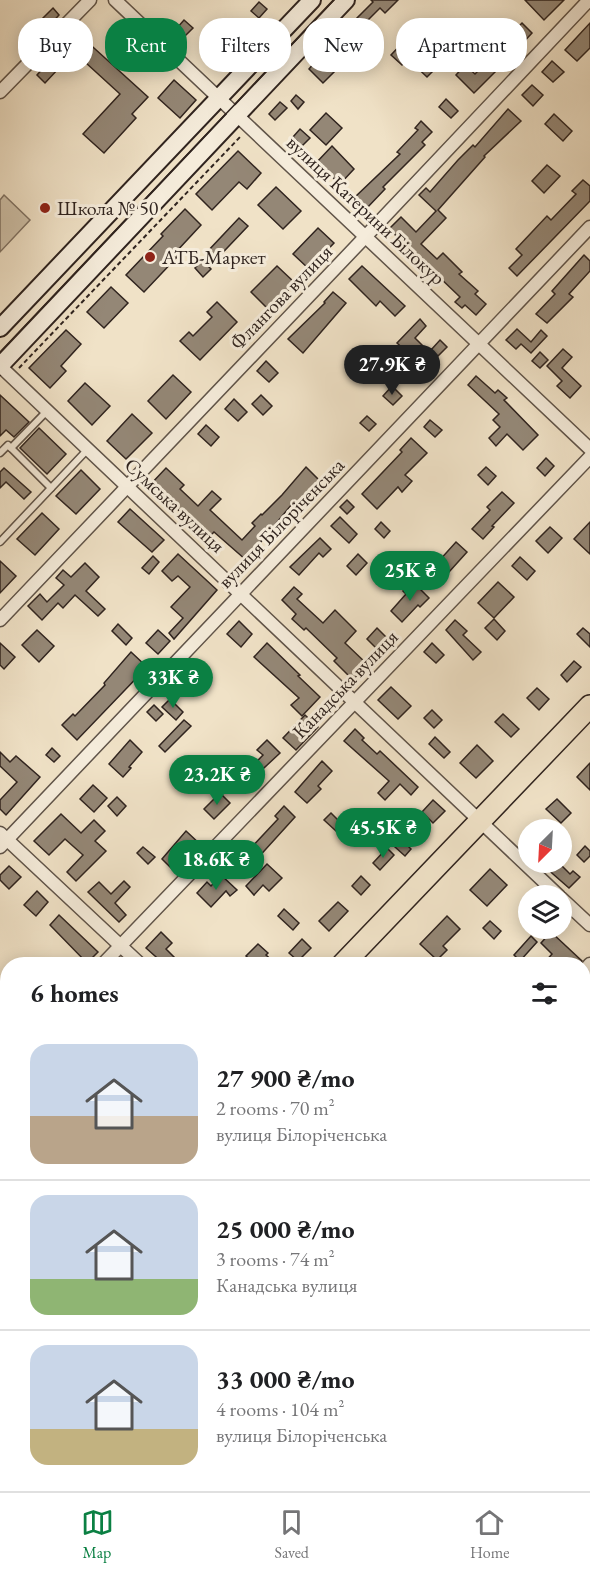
<!DOCTYPE html>
<html lang="en">
<head>
<meta charset="utf-8">
<style>
  :root { --surface:#fff; --page:#f6f6f6; --text:#202124; --muted:#757577; --line:#e0e0e0; --accent:#0b8043 }
  body { margin:0; font-family:"EB Garamond",serif; background:var(--page); color:var(--text); height:100vh; display:flex; flex-direction:column; font-size:22px; white-space:nowrap }
  * { box-sizing:border-box; margin:0 }
  p { font-size:20px; color:var(--muted) }
  .icon { flex:none; width:33px; height:33px; fill:none; stroke:currentColor; stroke-width:2; stroke-linecap:round; stroke-linejoin:round }
  .map { position:relative; flex:1; overflow:hidden }
  .drawer { position:absolute; left:0px; top:957px; width:591px; height:534px; display:flex; flex-direction:column; background:var(--surface); border-radius:24px 24px 0 0; box-shadow:0 3px 15px #0003 }
  .drawer>* { flex:none }
  .banner { position:absolute; left:18px; top:18px; width:555px; height:54px; display:flex; gap:12px }
  .needle { width:39px; rotate:204deg }
  .buttons { position:absolute; left:518px; top:819px; display:grid; gap:12px }
  .buttons a { display:grid; place-items:center; width:54px; height:54px; border-radius:50%; background:var(--surface); box-shadow:0 3px 15px #0003; font-size:30px }
  .price { position:absolute; translate:-50% -51px; padding:0 14px; border-radius:21px; background:var(--accent); color:#fff; font-size:20px; line-height:39px; filter:drop-shadow(0 2px 3px #0008) }
  .price::after { content:''; position:absolute; left:50%; top:36px; width:18px; height:14px; margin-left:-9px; background:inherit; clip-path:polygon(0 0,100% 0,50% 100%) }
  .price.active { background:#222; color:#fff }
  ul { padding:0; list-style:none }
  li { display:flex; align-items:center; gap:18px; height:150px; padding:0 30px }
  li+li { border-top:2px solid var(--line) }
  li span { display:grid; place-items:center; flex:none; width:168px; height:120px; border-radius:18px; color:#555 }
  li>.icon { margin-inline-start:auto }
  span .icon { width:72px; height:72px; fill:#fffc; stroke-width:1 }
  li b { font-size:26px }
  h2 { display:flex; justify-content:space-between; align-items:center; height:72px; padding:0 30px; font-size:26px }
  .chip { padding:0 21px; border-radius:24px; background:var(--surface); box-shadow:0 3px 15px #0003; font-size:21px; line-height:54px }
  .chip.active { background:var(--accent); color:#fff }
  .tabs { display:flex; justify-content:space-around; align-items:center; height:84px; border-top:2px solid var(--line); background:var(--surface); font-size:16px; color:var(--muted) }
  .tabs a { display:grid; justify-items:center; gap:3px }
  .tabs .active { color:var(--accent) }
  .map>svg:first-child { display:block }
  .green { fill:#cfc2aa; stroke:#807364; stroke-width:1.5 }
  .building { fill:#948776; stroke:#30241f; stroke-width:1.5 }
  .lines { fill:none; stroke-linecap:round; stroke-linejoin:round }
  .lane-casing { stroke:#605449; stroke-width:9 }
  .street-casing { stroke:#605449; stroke-width:15 }
  .secondary-casing { stroke:#30241f; stroke-width:20 }
  .highway-casing { stroke:#30241f; stroke-width:24 }
  .path { stroke:#30241f; stroke-width:2; stroke-dasharray:4.5 3; stroke-linecap:butt }
  .lane { stroke:#f5ecdb; stroke-width:6 }
  .street { stroke:#f5ecdb; stroke-width:12 }
  .secondary { stroke:#f5ecdb; stroke-width:16 }
  .highway { stroke:#f0e2c7; stroke-width:21 }
  .tram { stroke:#30241f; stroke-width:1.5 }
  .poi-dot { fill:#8f2418; stroke:#f5ecdb; stroke-width:2 }
  .labels { text-anchor:middle; dominant-baseline:central; stroke-width:6; stroke-linejoin:round; paint-order:stroke }
  .poi-label { font-size:20px; fill:#30241f; stroke:#f5ecdb; text-anchor:start }
  .street-label { font-size:20px; fill:#30241f; stroke:#f5ecdb }
</style>
</head>
<body>
<div class="map">
<svg width="590" height="1491" viewBox="0 0 590 1491">
  <rect width="100%" height="100%" fill="#f0e2c7"/>
  <filter id="stains"><feTurbulence type="fractalNoise" baseFrequency=".00333" numOctaves="4"/><feColorMatrix values="0 0 0 0 .2 0 0 0 0 .09 0 0 0 0 .02 0 0 0 .5 -.17"/></filter>
  <radialGradient id="worn" r=".72"><stop offset=".6" stop-color="#630" stop-opacity="0"/><stop offset="1" stop-color="#630" stop-opacity=".3"/></radialGradient>
  <polygon class="green" points="4,195 30,220 0,252 0,200"/>
  <g class="building">
    <polygon points="371,0 398,0 385,13 380,8 364,24 357,18 373,2"/>
    <polygon points="525,0 564,0 544,20"/>
    <polygon points="259,2 267,9 259,18 251,11"/>
    <polygon points="53,8 59,15 50,25 43,18"/>
    <polygon points="184,20 193,28 185,36 177,28"/>
    <polygon points="522,23 532,33 519,47 508,37"/>
    <polygon points="590,23 590,48 577,61 565,50"/>
    <polygon points="242,25 252,35 239,49 228,39"/>
    <polygon points="73,29 148,97 132,114 136,118 104,153 83,134 120,94 74,52 45,83 37,75 65,44 62,41"/>
    <polygon points="342,31 356,44 341,60 344,62 323,83 309,69"/>
    <polygon points="406,39 436,68 427,77 408,59 402,65 391,55"/>
    <polygon points="218,52 226,60 218,68 210,61"/>
    <polygon points="497,52 506,61 474,93 456,75 465,65 475,74"/>
    <polygon points="552,61 564,72 553,82 542,72"/>
    <polygon points="174,80 196,100 180,118 158,98"/>
    <polygon points="532,85 543,95 533,106 522,95"/>
    <polygon points="296,95 304,102 298,109 291,101"/>
    <polygon points="446,99 458,111 451,118 439,107"/>
    <polygon points="280,102 287,108 275,120 269,114"/>
    <polygon points="508,109 521,121 484,156 485,157 438,210 446,218 421,244 437,259 443,253 462,272 459,274 478,291 475,294 486,304 476,315 465,305 462,308 455,302 460,297 389,229 401,217 416,232 436,211 419,195 426,188 430,192 458,160 473,145 475,147"/>
    <polygon points="326,113 342,128 326,145 310,130"/>
    <polygon points="554,114 572,131 563,141 545,124"/>
    <polygon points="421,121 432,132 422,142 425,145 383,187 385,189 366,209 354,198 400,154 397,152 418,130 415,128"/>
    <polygon points="300,129 310,138 302,146 293,137"/>
    <polygon points="332,146 354,169 340,184 316,163"/>
    <polygon points="238,151 261,173 247,189 239,182 212,210 196,194"/>
    <polygon points="547,165 560,176 544,193 532,181"/>
    <polygon points="583,180 590,186 590,201 517,276 509,268 522,255 516,249 547,216 551,220 576,194 572,191"/>
    <polygon points="276,187 301,211 283,229 258,205"/>
    <polygon points="185,209 201,225 175,253 178,256 144,292 126,275 163,236 161,234"/>
    <polygon points="239,218 248,226 209,267 211,269 203,277 195,268 208,254 207,252"/>
    <polygon points="318,228 334,243 309,269 293,254"/>
    <polygon points="584,255 590,261 590,271 569,294 573,297 547,323 536,314 555,294 552,291"/>
    <polygon points="277,266 295,283 269,310 251,292"/>
    <polygon points="362,266 405,306 395,316 380,301 376,306 349,279"/>
    <polygon points="111,287 128,303 104,328 87,312"/>
    <polygon points="333,292 346,303 303,353 288,339 325,303 324,302"/>
    <polygon points="217,302 237,322 200,360 180,341 189,332 193,336 212,317 207,312"/>
    <polygon points="420,319 426,326 415,338 427,350 414,363 406,355 408,353 397,343"/>
    <polygon points="517,329 531,342 541,330 547,336 531,353 521,344 516,349 506,340"/>
    <polygon points="66,330 81,344 61,366 66,371 50,388 29,368"/>
    <polygon points="440,340 447,347 438,356 431,350"/>
    <polygon points="563,349 572,357 562,368 581,386 570,398 557,386 562,381 547,366"/>
    <polygon points="540,352 548,360 540,368 532,361"/>
    <polygon points="266,361 278,373 269,382 257,371"/>
    <polygon points="173,375 191,392 166,419 148,401"/>
    <polygon points="476,376 495,393 498,390 507,398 504,400 538,435 523,450 507,434 496,446 489,438 500,427 493,420 499,414 468,385"/>
    <polygon points="85,383 110,406 92,425 68,401"/>
    <polygon points="392,386 402,396 393,405 383,396"/>
    <polygon points="0,395 29,422 14,437 6,430 0,436"/>
    <polygon points="261,395 272,406 263,415 252,404"/>
    <polygon points="234,399 247,412 238,421 225,409"/>
    <polygon points="132,414 152,433 126,459 107,441"/>
    <polygon points="367,416 376,424 369,431 360,423"/>
    <polygon points="430,420 442,430 435,437 424,427"/>
    <polygon points="206,425 219,437 211,446 198,434"/>
    <polygon points="39,428 66,454 47,474 20,448"/>
    <polygon points="411,438 427,453 405,475 412,481 402,492 398,487 377,509 362,494 402,452 400,450"/>
    <polygon points="546,458 554,466 545,476 537,468"/>
    <polygon points="306,467 321,482 294,506 292,504 246,560 214,532 209,537 150,485 166,468 184,485 180,489 198,506 212,491 221,499 210,510 242,540 255,526 252,523 261,514 262,515 282,495"/>
    <polygon points="486,467 496,476 488,485 478,475"/>
    <polygon points="4,468 31,492 24,499 6,482 0,488 0,472"/>
    <polygon points="81,470 100,489 76,514 56,496"/>
    <polygon points="502,492 514,503 492,526 494,527 483,539 472,529 490,510 487,507"/>
    <polygon points="347,500 354,507 347,514 340,507"/>
    <polygon points="130,509 164,540 152,552 118,522"/>
    <polygon points="42,513 59,529 35,555 17,539"/>
    <polygon points="340,517 357,534 349,543 331,526"/>
    <polygon points="381,522 390,531 384,538 375,529"/>
    <polygon points="590,522 590,554 574,539"/>
    <polygon points="550,527 562,538 548,553 536,541"/>
    <polygon points="320,538 331,549 323,557 319,553 299,575 290,567"/>
    <polygon points="456,542 467,552 440,582 429,572"/>
    <polygon points="178,554 217,590 174,639 169,633 183,618 171,607 190,587 178,576 172,581 162,571"/>
    <polygon points="358,554 367,563 356,575 347,566"/>
    <polygon points="153,556 159,562 149,574 142,568"/>
    <polygon points="520,557 535,571 527,580 512,566"/>
    <polygon points="0,561 16,576 0,593"/>
    <polygon points="85,563 99,577 86,591 105,609 98,616 75,595 63,608 58,603 42,620 28,606 40,594 47,602 64,585 56,578 63,570 71,577"/>
    <polygon points="412,566 419,573 407,586 400,579"/>
    <polygon points="413,582 429,598 420,607 418,605 402,622 391,611 406,594 403,591"/>
    <polygon points="498,582 514,597 494,618 478,603"/>
    <polygon points="294,587 302,594 297,599 323,623 335,610 356,631 345,643 368,665 353,680 334,661 337,658 306,628 304,630 292,619 296,614 282,600"/>
    <polygon points="494,619 505,631 497,640 485,628"/>
    <polygon points="455,620 467,631 463,635 481,652 473,660 446,630"/>
    <polygon points="239,621 252,634 241,647 227,634"/>
    <polygon points="118,624 132,638 126,645 112,631"/>
    <polygon points="377,628 388,639 378,650 367,639"/>
    <polygon points="583,628 590,634 590,647 577,634"/>
    <polygon points="37,630 54,646 39,662 22,645"/>
    <polygon points="158,630 170,641 158,654 146,643"/>
    <polygon points="0,643 15,657 4,669 0,665"/>
    <polygon points="267,643 300,675 298,676 320,697 302,716 291,705 299,698 254,657"/>
    <polygon points="432,643 444,655 436,663 424,652"/>
    <polygon points="131,652 147,667 77,740 62,725 73,714 75,716 105,685 104,683"/>
    <polygon points="574,661 581,667 567,682 561,675"/>
    <polygon points="197,672 207,681 193,696 183,687"/>
    <polygon points="391,687 411,706 398,719 378,700"/>
    <polygon points="537,688 549,699 539,710 527,698"/>
    <polygon points="170,699 183,712 176,720 162,707"/>
    <polygon points="154,705 163,714 156,721 147,712"/>
    <polygon points="432,710 442,720 434,728 424,718"/>
    <polygon points="503,714 519,729 511,737 495,722"/>
    <polygon points="305,715 318,727 296,750 283,738"/>
    <polygon points="184,720 191,726 165,752 159,746"/>
    <polygon points="355,729 364,738 362,740 377,754 380,751 418,787 411,795 400,784 385,800 378,793 389,781 344,741"/>
    <polygon points="435,737 450,752 444,758 429,744"/>
    <polygon points="130,740 142,752 129,767 131,768 123,777 109,764"/>
    <polygon points="267,740 280,753 249,782 243,776 263,755 257,750"/>
    <polygon points="477,745 493,761 476,778 460,763"/>
    <polygon points="52,748 60,756 54,762 46,755"/>
    <polygon points="0,752 10,762 16,756 40,777 6,815 0,809 0,800 17,782 0,766"/>
    <polygon points="322,761 332,771 318,786 321,789 307,803 295,792"/>
    <polygon points="590,763 590,790 577,777"/>
    <polygon points="93,785 107,798 94,812 80,799"/>
    <polygon points="220,793 230,803 214,819 204,809"/>
    <polygon points="117,797 126,806 117,816 108,806"/>
    <polygon points="557,799 571,813 561,823 546,809"/>
    <polygon points="433,800 445,811 433,823 422,812"/>
    <polygon points="284,806 295,817 256,860 247,852 278,819 275,816"/>
    <polygon points="331,813 342,824 336,831 324,820"/>
    <polygon points="61,814 81,833 94,820 105,831 95,841 106,851 76,881 67,872 83,855 65,839 49,855 34,841"/>
    <polygon points="186,831 202,846 191,856 186,851 171,868 162,859"/>
    <polygon points="402,840 411,849 405,856 395,847"/>
    <polygon points="236,841 247,852 237,862 226,852"/>
    <polygon points="585,846 590,851 590,856 584,862 577,855"/>
    <polygon points="143,847 155,857 148,864 137,853"/>
    <polygon points="387,848 394,855 380,870 373,863"/>
    <polygon points="550,862 558,862 570,874 573,871 580,877 569,888 545,867"/>
    <polygon points="267,864 282,878 269,891 263,885 254,895 246,886"/>
    <polygon points="9,866 21,877 9,889 0,880 0,875"/>
    <polygon points="490,869 507,885 487,906 470,890"/>
    <polygon points="221,875 237,890 230,896 226,891 211,907 197,893 207,882 211,886"/>
    <polygon points="361,876 370,885 361,895 352,886"/>
    <polygon points="124,881 130,887 115,903 126,915 119,922 88,892 99,882 111,894"/>
    <polygon points="37,891 48,902 36,916 24,905"/>
    <polygon points="338,902 348,911 329,931 319,921"/>
    <polygon points="284,909 299,923 293,930 278,916"/>
    <polygon points="59,915 98,952 87,963 50,925"/>
    <polygon points="447,916 460,929 443,946 447,950 437,960 420,944"/>
    <polygon points="490,921 501,931 494,939 483,928"/>
    <polygon points="161,932 172,943 166,949 175,958 169,964 164,964 146,948"/>
    <polygon points="551,932 582,961 579,964 543,964 552,954 541,943"/>
    <polygon points="531,936 537,942 520,961 514,955"/>
    <polygon points="302,939 311,948 298,961 289,953"/>
    <polygon points="258,944 268,953 266,955 276,964 255,964 246,956"/>
  </g>
  <g class="lines">
    <defs>
      <g id="lane">
        <polyline points="11,448 47,411"/>
        <polyline points="0,453 8,445 51,488"/>
        <polyline points="0,542 88,449"/>
      </g>
      <g id="street">
        <polyline points="115,0 590,449"/>
        <polyline points="0,92 90,0"/>
        <polyline points="0,366 559,896"/>
        <polyline points="0,620 366,236 589,0"/>
        <polyline points="0,833 140,964"/>
        <polyline points="0,847 590,227"/>
        <polyline points="561,898 590,925"/>
        <polyline points="103,964 590,457"/>
        <polyline points="584,971 590,964"/>
        <polyline points="0,1075 8,1067"/>
        <polyline points="584,1102 590,1104"/>
        <polyline points="0,1110 8,1117"/>
        <polyline points="584,1258 590,1260"/>
        <polyline points="584,1369 590,1345"/>
        <polyline points="584,1433 590,1434"/>
        <polyline points="137,1484 168,1491"/>
        <polyline points="93,1491 100,1484"/>
        <polyline points="484,1491 486,1484"/>
      </g>
      <g id="secondary">
        <polyline points="0,328 312,0"/>
        <polyline points="0,366 346,0"/>
      </g>
      <g id="highway">
        <polyline points="343,964 590,706"/>
        <polyline points="0,1324 8,1316"/>
      </g>
    </defs>
    <use href="#lane" class="lane-casing"/>
    <use href="#street" class="street-casing"/>
    <use href="#secondary" class="secondary-casing"/>
    <use href="#highway" class="highway-casing"/>
    <polyline class="path" points="19,368 241,136"/>
    <use href="#lane" class="lane"/>
    <use href="#street" class="street"/>
    <use href="#secondary" class="secondary"/>
    <use href="#highway" class="highway"/>
    <polyline class="tram" points="0,352 334,0"/>
  </g>
  <g class="poi-dot">
    <circle cx="45" cy="208" r="6"/>
    <circle cx="150" cy="257" r="6"/>
  </g>
  <g class="labels">
    <g class="poi-label">
      <text x="57" y="208">Школа № 50</text>
      <text x="162" y="257">АТБ-Маркет</text>
    </g>
    <g class="street-label">
      <text transform="translate(366 210) rotate(43)">вулиця Катерини Білокур</text>
      <text transform="translate(281 297) rotate(-46)">Флангова вулиця</text>
      <text transform="translate(175 505) rotate(43)">Сумська вулиця</text>
      <text transform="translate(281 523) rotate(-46)">вулиця Білоріченська</text>
      <text transform="translate(345 684) rotate(-46)">Канадська вулиця</text>
    </g>
  </g>
  <rect width="100%" height="100%" filter="url(#stains)"/>
  <rect width="100%" height="100%" fill="url(#worn)"/>
</svg>
<div class="buttons">
<a><svg class="needle" viewBox="-14 -14 28 28"><path d="M0-13l5 13h-10z" fill="#e53935"/><path d="M0 13l5-13h-10z" fill="#757577"/></svg></a>
<a><svg class="icon" aria-label="layers" viewBox="0 0 24 24"><path d="M12 4l9 5-9 5-9-5zM3 14l9 5 9-5"/></svg></a>
</div>
<b class="price active" style="left:392px;top:396px">27.9K ₴</b>
<b class="price" style="left:410px;top:602px">25K ₴</b>
<b class="price" style="left:173px;top:709px">33K ₴</b>
<b class="price" style="left:217px;top:806px">23.2K ₴</b>
<b class="price" style="left:383px;top:859px">45.5K ₴</b>
<b class="price" style="left:216px;top:891px">18.6K ₴</b>
<div class="banner">
<a class="chip">Buy</a>
<a class="chip active">Rent</a>
<a class="chip">Filters</a>
<a class="chip">New</a>
<a class="chip">Apartment</a>
</div>
<section class="drawer">
<h2>6 homes<svg class="icon" aria-label="filters" viewBox="0 0 24 24"><path d="M4 7h16M4 17h16"/><circle cx="9" cy="7" r="2"/><circle cx="15" cy="17" r="2"/></svg></h2>
<ul>
<li><span style="background:linear-gradient(#c9d6e8 60%,#b9a48a 0)"><svg class="icon" aria-label="home" viewBox="0 0 24 24"><path d="M3 11l9-7 9 7M6 9v11h12V9"/></svg></span><div><b>27 900 ₴/mo</b><p>2 rooms · 70 m²</p><p>вулиця Білоріченська</p></div></li>
<li><span style="background:linear-gradient(#c9d6e8 70%,#8fb573 0)"><svg class="icon" aria-label="home" viewBox="0 0 24 24"><path d="M3 11l9-7 9 7M6 9v11h12V9"/></svg></span><div><b>25 000 ₴/mo</b><p>3 rooms · 74 m²</p><p>Канадська вулиця</p></div></li>
<li><span style="background:linear-gradient(#c9d6e8 70%,#c2b280 0)"><svg class="icon" aria-label="home" viewBox="0 0 24 24"><path d="M3 11l9-7 9 7M6 9v11h12V9"/></svg></span><div><b>33 000 ₴/mo</b><p>4 rooms · 104 m²</p><p>вулиця Білоріченська</p></div></li>
</ul>
</section>
</div>
<nav class="tabs">
<a class="active"><svg class="icon" aria-label="map" viewBox="0 0 24 24"><path d="M3 6l6-2 6 2 6-2v14l-6 2-6-2-6 2zM9 4v14M15 6v14"/></svg>Map</a>
<a><svg class="icon" aria-label="saved" viewBox="0 0 24 24"><path d="M7 4h10v16l-5-4-5 4z"/></svg>Saved</a>
<a><svg class="icon" aria-label="home" viewBox="0 0 24 24"><path d="M3 11l9-7 9 7M6 9v11h12V9"/></svg>Home</a>
</nav>
</body>
</html>
